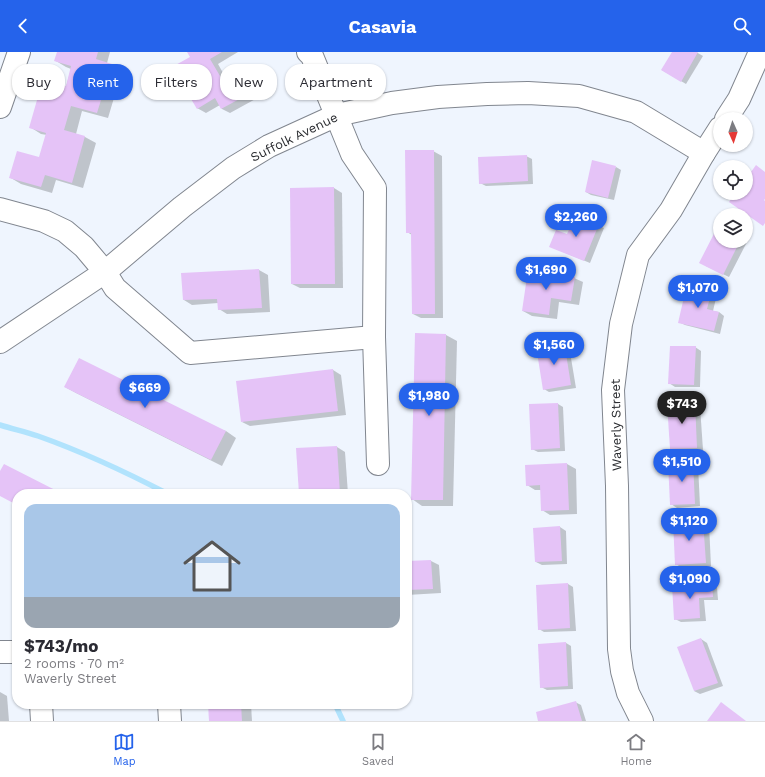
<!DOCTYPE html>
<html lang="en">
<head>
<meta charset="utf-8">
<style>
  :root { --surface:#fff; --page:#f7f7f7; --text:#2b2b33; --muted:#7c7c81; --line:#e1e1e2; --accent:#2563eb }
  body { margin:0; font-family:"Work Sans",sans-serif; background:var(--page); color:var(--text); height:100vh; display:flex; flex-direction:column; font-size:15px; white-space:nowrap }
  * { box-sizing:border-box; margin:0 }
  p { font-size:13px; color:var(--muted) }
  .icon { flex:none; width:22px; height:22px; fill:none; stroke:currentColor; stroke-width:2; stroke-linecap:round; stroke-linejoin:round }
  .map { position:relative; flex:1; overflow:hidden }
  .drawer { position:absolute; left:12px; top:437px; width:400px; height:220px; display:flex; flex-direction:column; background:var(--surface); border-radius:16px; box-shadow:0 1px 3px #0004 }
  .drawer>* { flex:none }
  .top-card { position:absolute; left:12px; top:12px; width:400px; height:36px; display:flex; gap:8px }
  .needle { width:26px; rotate:177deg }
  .controls { position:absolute; left:713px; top:60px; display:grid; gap:8px }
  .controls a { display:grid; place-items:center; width:40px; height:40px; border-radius:50%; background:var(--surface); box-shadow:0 1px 3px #0004; font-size:20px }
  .price { position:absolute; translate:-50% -34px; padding:0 9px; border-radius:14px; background:var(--accent); color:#fff; font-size:13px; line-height:26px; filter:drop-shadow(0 1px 2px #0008) }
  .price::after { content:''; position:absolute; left:50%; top:24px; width:12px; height:9px; margin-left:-6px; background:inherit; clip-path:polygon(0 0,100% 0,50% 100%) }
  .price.selected { background:#222; color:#fff }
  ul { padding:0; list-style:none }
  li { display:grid; align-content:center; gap:8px; height:212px; padding:0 12px }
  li+li { border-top:1px solid var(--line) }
  li span { display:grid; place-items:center; height:124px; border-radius:12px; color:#555 }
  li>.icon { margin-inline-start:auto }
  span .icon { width:72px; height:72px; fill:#fffc; stroke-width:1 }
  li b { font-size:17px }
  .tag { padding:0 14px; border-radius:16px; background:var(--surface); box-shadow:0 1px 3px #0004; font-size:14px; line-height:36px }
  .tag.selected { background:var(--accent); color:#fff }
  header { display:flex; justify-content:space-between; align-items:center; height:52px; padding:0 12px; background:var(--accent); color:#fff; font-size:18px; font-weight:700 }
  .tab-bar { display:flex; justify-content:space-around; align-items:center; height:56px; border-top:1px solid var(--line); background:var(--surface); font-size:11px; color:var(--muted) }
  .tab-bar a { display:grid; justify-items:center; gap:2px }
  .tab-bar .selected { color:var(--accent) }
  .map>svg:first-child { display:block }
  .shadow { fill:#0003 }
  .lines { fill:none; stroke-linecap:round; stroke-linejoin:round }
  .stream { stroke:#b1e3fd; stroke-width:5.5 }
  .building { fill:#e5c3f7 }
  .minor-casing { stroke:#81868f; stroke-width:24 }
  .minor { stroke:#fff; stroke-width:22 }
  .labels { text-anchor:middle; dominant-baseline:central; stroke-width:3.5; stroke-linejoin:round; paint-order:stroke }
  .street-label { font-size:13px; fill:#2b2d31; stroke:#fff }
</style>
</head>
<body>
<header><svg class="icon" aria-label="back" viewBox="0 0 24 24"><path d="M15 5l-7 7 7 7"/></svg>Casavia<svg class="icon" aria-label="search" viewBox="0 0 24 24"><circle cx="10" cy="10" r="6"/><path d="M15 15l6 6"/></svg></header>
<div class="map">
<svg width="765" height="669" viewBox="0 0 765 669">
  <rect width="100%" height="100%" fill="#eff5fe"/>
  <g class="shadow">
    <polygon points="58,0 110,0 107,11 111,13 122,19 108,66 82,59 76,82 85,85 96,91 83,136 56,128 52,141 21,132 11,126 40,106 47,83 41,82 30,75 66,35 71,17 66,15 56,9"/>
    <polygon points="188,0 238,0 218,12 227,28 244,18 252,23 263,43 230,61 222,57 220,53 206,61 197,56 191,5"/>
    <polygon points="673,0 696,0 703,4 686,32 662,18"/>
    <polygon points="433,99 442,104 443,266 421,266 413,262 412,183 407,180"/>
    <polygon points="526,104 532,107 533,132 486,134 480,131"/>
    <polygon points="616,115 621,118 614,148 591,143 586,140"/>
    <polygon points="334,136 342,141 343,236 300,236 292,232"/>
    <polygon points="576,164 604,176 590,211 556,197 568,183"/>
    <polygon points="720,174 720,189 746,189 746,188 748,188 729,225 706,214"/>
    <polygon points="259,218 268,223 270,260 227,262 219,257 218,251 192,253 184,248 183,222"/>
    <polygon points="574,226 583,230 579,253 559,250 557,267 532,264 523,259"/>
    <polygon points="711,239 717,242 713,259 719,260 724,264 720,282 685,273 679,270"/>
    <polygon points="446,283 457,289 453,454 422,454 412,447"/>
    <polygon points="564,291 569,294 576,336 549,340 544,337"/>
    <polygon points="695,295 701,299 700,335 675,335 669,331"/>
    <polygon points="333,318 341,323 346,363 250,374 242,370"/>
    <polygon points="65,335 226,379 236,386 222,414 76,341"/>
    <polygon points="695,351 700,354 703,398 676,400 671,396"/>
    <polygon points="558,352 563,355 565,399 538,400 532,397"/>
    <polygon points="337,395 345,400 348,442 300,442"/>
    <polygon points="693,410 698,413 700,454 677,456 671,452"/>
    <polygon points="567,412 576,417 577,462 550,463 542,458 541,438 535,438 527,433 526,414"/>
    <polygon points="703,469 709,472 711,514 682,516 676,512 674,470"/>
    <polygon points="560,475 566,479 567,512 542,513 536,510 534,477"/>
    <polygon points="431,509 439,513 441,541 407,543 407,510"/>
    <polygon points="568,532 573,535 576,579 544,580 539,577"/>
    <polygon points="712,532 717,535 718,548 704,548 706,569 681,570 675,567"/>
    <polygon points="701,587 707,591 723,634 700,642 694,639"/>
    <polygon points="566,591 571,594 573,637 547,638 541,635"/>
    <polygon points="0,640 7,644 9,669 0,669"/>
    <polygon points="575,650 581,653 586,669 540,669"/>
    <polygon points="209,652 251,652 252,669 210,669"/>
  </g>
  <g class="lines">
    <g class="stream">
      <path d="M0,373C13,377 26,380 38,384C83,400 126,420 168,442"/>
      <polyline points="335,652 343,669"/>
    </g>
  </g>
  <g class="building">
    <polygon points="57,0 98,0 96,7 112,12 97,61 71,54 64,78 85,84 72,131 45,123 41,135 9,126 17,99 39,105 46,81 29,76 43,27 66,34 71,14 54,9"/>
    <polygon points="187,0 222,0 210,7 223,29 244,17 256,38 221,57 215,46 197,57 172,15 190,5"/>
    <polygon points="672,0 698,0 681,30 661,18"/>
    <polygon points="405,98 434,98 435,262 412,262 411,181 406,181"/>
    <polygon points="527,103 528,129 479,132 478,105"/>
    <polygon points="592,108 616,114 608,146 585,140"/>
    <polygon points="756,113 765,120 765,147 764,148 765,149 765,171 763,174 729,150 736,141 746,141 746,127"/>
    <polygon points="334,135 335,232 291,232 290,136"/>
    <polygon points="576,162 599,172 584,209 549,195 556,178 567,182"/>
    <polygon points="719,172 720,173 720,189 740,189 723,223 699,211"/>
    <polygon points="259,217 262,256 218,258 217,247 183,248 181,221"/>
    <polygon points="528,218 575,225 571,249 551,246 549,263 522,259"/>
    <polygon points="687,232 712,238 707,257 719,260 714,279 678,271"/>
    <polygon points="415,281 446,282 443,448 411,448"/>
    <polygon points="564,289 571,333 543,338 536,294"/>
    <polygon points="670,294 696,294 694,333 668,332"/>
    <polygon points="79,306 226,379 211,408 64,335"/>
    <polygon points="333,317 338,359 241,370 236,329"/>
    <polygon points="695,350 697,396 670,397 667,351"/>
    <polygon points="558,351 560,396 531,398 529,352"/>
    <polygon points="337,394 340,442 299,442 296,396"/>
    <polygon points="693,409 695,452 670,453 668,410"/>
    <polygon points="567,411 569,458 541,459 540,433 526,434 525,413"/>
    <polygon points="4,412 63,442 17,442 17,453 0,444 0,419"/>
    <polygon points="703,468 706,511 675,513 673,469"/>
    <polygon points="560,474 562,509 535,510 533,476"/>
    <polygon points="431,508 433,537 407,538 407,509"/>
    <polygon points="568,531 570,576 538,578 536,533"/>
    <polygon points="712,531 713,545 699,546 700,566 674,568 672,533"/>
    <polygon points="701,586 718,631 694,639 677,595"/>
    <polygon points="566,590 568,634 540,636 538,592"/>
    <polygon points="576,649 582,669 538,669 536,660"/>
    <polygon points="721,650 746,669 707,669"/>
    <polygon points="208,652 241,652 242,669 209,669"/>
  </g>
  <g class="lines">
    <defs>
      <g id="minor">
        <polyline points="0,55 19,0"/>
        <polyline points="726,67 739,47 760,0"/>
        <polyline points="0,157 44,169 65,179 84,195 105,220 115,236 190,301 374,285 375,136 352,102 312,4 308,0"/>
        <polyline points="374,285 378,412"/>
        <polyline points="0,290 105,220 182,155 233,116 269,94 337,63 392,51 438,45 487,42 528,41 579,44 636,60 704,101"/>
        <polyline points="0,600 17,600"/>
        <polyline points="41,652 42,669"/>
        <polyline points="169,652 170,669"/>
        <polyline points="642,669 628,641 622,619 619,597 617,434 613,338 621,272 638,203 671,158 704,101 720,76"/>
      </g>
    </defs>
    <use href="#minor" class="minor-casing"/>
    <use href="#minor" class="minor"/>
  </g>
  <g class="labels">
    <g class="street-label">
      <text transform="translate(294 85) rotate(-26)">Suffolk Avenue</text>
      <text transform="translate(616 373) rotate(-91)">Waverly Street</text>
    </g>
  </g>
</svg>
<div class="controls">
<a><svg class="needle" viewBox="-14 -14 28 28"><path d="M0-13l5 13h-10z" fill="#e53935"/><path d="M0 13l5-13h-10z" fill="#7c7c81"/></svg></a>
<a><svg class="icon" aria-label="locate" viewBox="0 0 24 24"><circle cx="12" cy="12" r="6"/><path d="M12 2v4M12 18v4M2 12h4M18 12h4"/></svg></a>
<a><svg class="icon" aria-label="layers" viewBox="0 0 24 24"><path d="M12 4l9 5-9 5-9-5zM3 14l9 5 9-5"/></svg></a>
</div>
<b class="price" style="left:576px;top:186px">$2,260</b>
<b class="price" style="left:546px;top:239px">$1,690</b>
<b class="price" style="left:698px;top:257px">$1,070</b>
<b class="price" style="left:554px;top:314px">$1,560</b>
<b class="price" style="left:145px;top:357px">$669</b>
<b class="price" style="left:429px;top:365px">$1,980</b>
<b class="price selected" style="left:682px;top:373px">$743</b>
<b class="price" style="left:682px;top:431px">$1,510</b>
<b class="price" style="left:689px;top:490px">$1,120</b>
<b class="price" style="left:690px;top:548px">$1,090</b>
<div class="top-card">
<a class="tag">Buy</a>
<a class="tag selected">Rent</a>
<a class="tag">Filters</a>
<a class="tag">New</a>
<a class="tag">Apartment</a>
</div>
<section class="drawer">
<ul>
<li><span style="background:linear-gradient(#a9c7e8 75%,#9aa5b1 0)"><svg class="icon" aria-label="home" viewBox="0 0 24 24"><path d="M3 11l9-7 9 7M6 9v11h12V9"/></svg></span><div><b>$743/mo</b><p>2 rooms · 70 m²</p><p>Waverly Street</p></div></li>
</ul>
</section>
</div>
<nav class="tab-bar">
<a class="selected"><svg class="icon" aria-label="map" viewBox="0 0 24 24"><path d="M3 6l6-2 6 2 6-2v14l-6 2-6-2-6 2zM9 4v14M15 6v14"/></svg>Map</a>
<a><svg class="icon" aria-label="saved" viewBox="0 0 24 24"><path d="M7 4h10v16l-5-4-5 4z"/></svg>Saved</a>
<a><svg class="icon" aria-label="home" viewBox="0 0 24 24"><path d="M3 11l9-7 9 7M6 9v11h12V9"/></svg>Home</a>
</nav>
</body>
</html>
